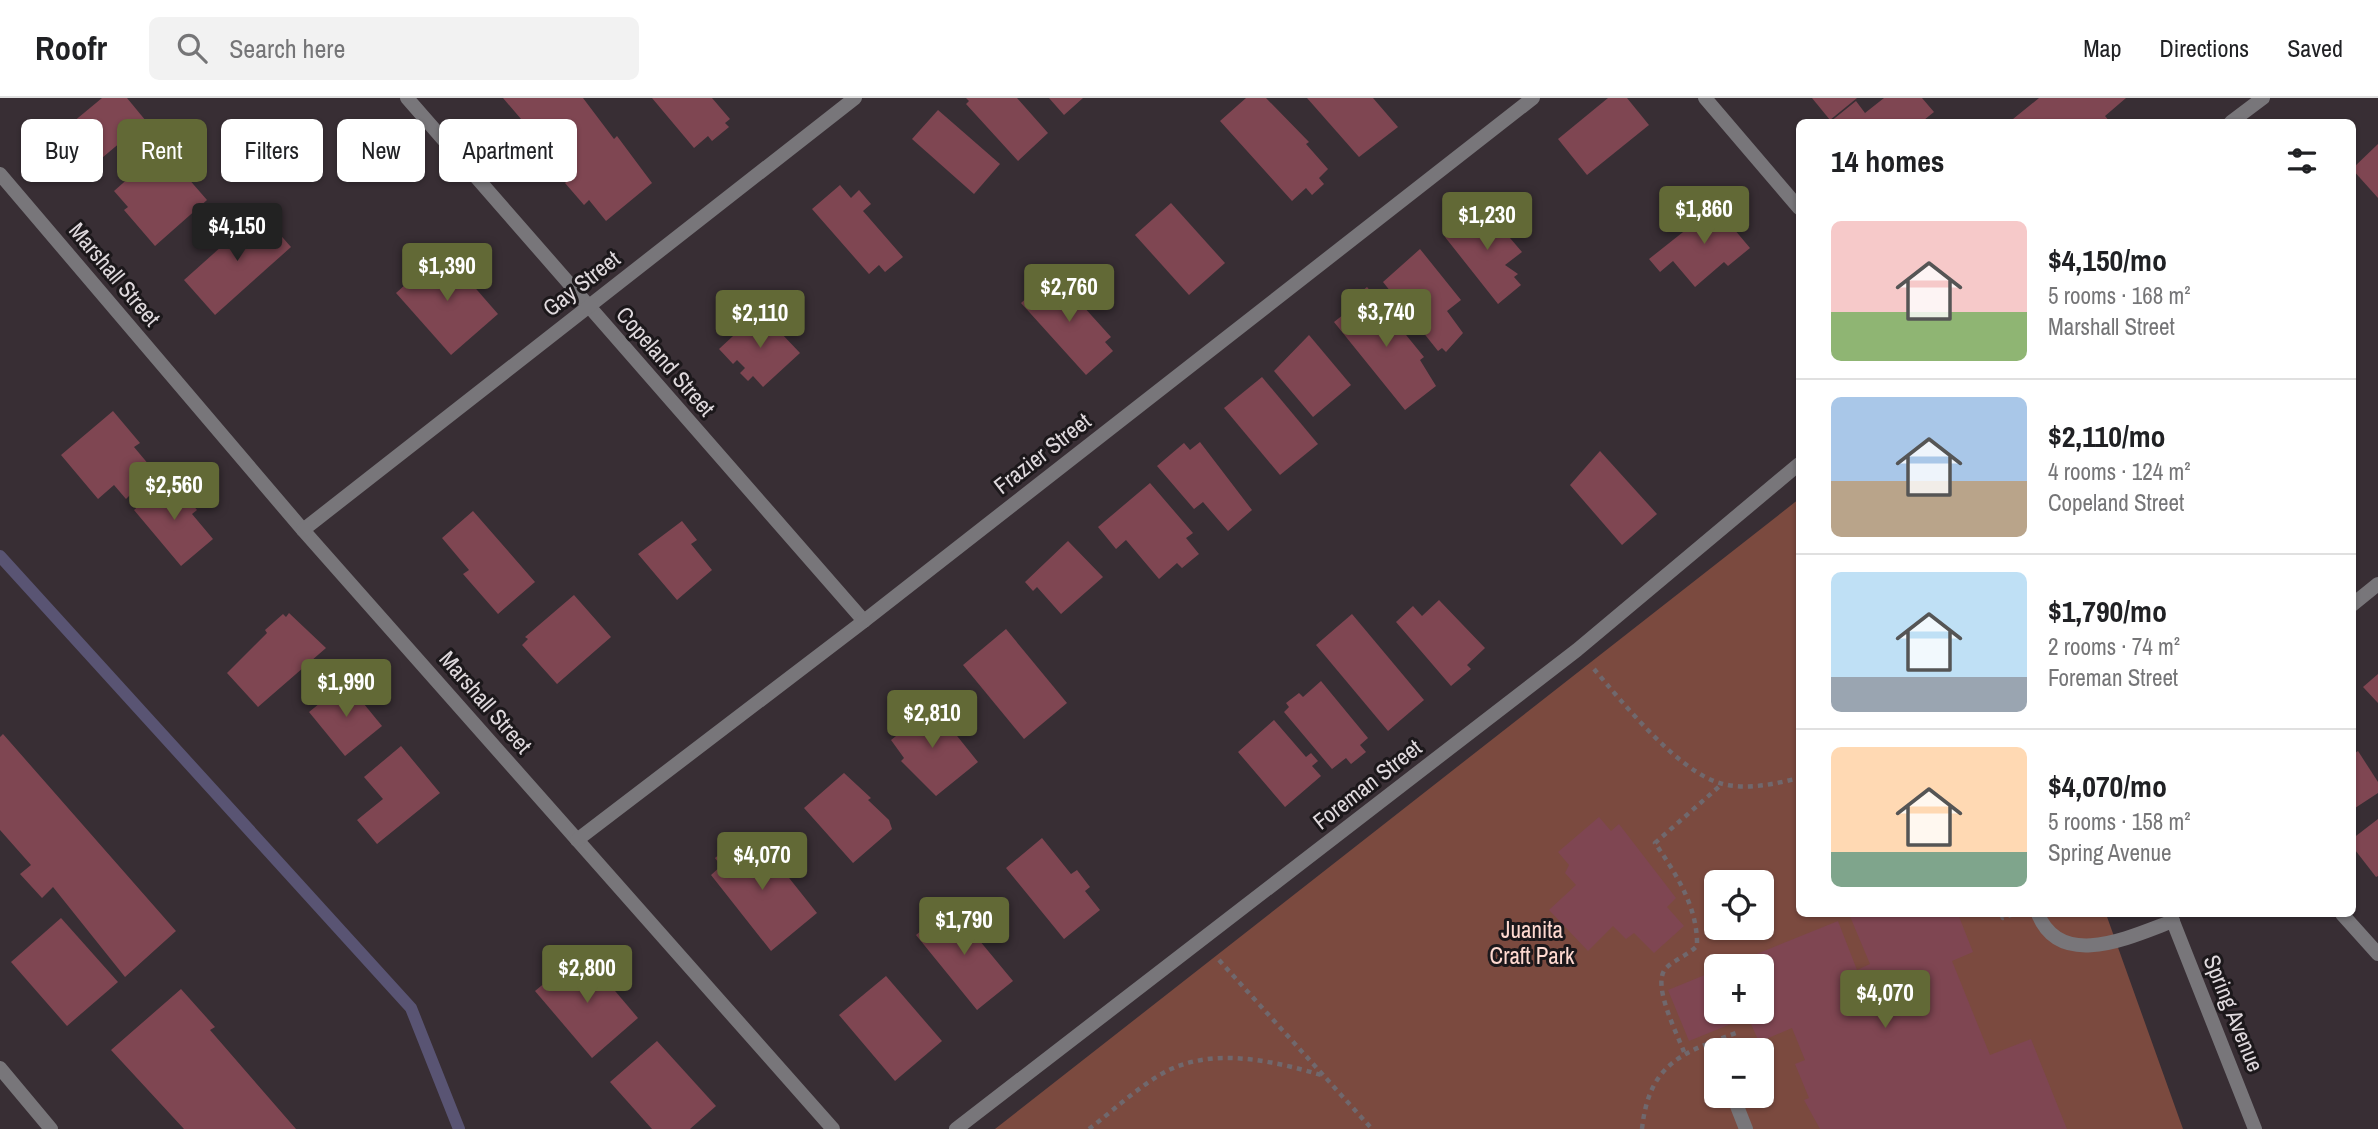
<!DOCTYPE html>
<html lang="en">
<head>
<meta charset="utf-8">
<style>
  :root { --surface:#fff; --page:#f2f2f2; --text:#202124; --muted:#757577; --line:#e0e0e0; --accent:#626936 }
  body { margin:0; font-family:"Archivo Narrow",sans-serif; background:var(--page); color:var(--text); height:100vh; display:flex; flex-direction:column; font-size:26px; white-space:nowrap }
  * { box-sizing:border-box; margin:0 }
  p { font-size:23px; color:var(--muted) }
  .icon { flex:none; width:38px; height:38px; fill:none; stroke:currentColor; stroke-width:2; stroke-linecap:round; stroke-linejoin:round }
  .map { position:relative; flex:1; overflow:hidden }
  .sheet { position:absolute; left:1796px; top:21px; width:560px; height:798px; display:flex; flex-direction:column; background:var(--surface); border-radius:10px; box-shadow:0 2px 5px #0004 }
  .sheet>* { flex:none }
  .top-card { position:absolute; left:21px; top:21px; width:665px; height:63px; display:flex; gap:14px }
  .tools { position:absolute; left:1704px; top:772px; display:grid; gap:14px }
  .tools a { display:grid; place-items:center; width:70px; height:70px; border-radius:10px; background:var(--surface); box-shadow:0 2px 5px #0004; font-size:35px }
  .price { position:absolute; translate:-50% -60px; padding:0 16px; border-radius:7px; background:var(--accent); color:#fff; font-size:23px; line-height:46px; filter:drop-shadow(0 2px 4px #0008) }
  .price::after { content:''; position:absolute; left:50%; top:42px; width:21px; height:16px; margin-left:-10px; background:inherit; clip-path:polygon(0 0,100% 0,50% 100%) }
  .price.current { background:#222; color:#fff }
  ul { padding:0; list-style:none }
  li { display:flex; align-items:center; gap:21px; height:175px; padding:0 35px }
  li+li { border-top:2px solid var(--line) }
  li span { display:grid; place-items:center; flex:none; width:196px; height:140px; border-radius:10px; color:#555 }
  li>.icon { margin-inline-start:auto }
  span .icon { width:84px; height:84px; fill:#fffc; stroke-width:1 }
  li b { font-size:30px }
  h2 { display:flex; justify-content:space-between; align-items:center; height:84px; padding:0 35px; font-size:30px }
  .tag { padding:0 24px; border-radius:10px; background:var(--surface); box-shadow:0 2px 5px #0004; font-size:24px; line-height:63px }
  .tag.current { background:var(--accent); color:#fff }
  header { display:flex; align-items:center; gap:42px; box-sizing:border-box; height:98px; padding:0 35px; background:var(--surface); border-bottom:2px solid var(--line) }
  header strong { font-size:33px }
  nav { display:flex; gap:38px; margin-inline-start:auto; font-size:24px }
  .search { width:490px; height:63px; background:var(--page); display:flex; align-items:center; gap:18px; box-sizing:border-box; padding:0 24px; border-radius:10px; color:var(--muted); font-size:26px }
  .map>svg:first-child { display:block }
  .green { fill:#7b4a3f; fill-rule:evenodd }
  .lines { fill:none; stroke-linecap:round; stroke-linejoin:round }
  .stream { stroke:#595473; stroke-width:12 }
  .building { fill:#7f4652 }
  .path { stroke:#70686d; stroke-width:4.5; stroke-dasharray:5 5; stroke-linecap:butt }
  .service { stroke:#78767a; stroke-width:14 }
  .minor { stroke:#78767a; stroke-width:14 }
  .tertiary { stroke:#78767a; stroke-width:14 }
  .labels { text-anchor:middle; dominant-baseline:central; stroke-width:6; stroke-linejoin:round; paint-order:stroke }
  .street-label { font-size:23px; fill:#dfd9dd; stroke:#1c181b }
  .park-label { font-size:23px; fill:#fed9d0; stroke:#1c181b }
</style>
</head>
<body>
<header>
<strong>Roofr</strong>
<div class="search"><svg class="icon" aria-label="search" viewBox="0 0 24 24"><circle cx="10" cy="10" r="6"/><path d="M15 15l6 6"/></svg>Search here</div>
<nav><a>Map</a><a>Directions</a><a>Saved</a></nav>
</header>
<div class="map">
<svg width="2378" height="1031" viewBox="0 0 2378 1031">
  <rect width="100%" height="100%" fill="#382e34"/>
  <path class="green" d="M1799,401V816H2106L2183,1031H995ZM1717,784H1762V830H1717ZM1717,868H1762V914H1717ZM1717,952H1762V998H1717Z"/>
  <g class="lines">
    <polyline class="stream" points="0,458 411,910 459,1031"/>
  </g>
  <g class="building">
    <polygon points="102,0 127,0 146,23 90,70 61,34"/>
    <polygon points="503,0 583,0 614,41 617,38 652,85 606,123 589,102 584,107 565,85 570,80 539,43 533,47 515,26 521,21"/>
    <polygon points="652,0 712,0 730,21 725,25 729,29 712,43 708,38 694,50"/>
    <polygon points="966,0 1017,0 1048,35 1018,63 966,6 969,3"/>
    <polygon points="1049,0 1083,0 1064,17"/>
    <polygon points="1246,0 1266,0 1309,44 1306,46 1328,71 1319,80 1324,86 1312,97 1306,90 1292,103 1220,23"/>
    <polygon points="1307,0 1373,0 1398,29 1359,59"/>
    <polygon points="1608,0 1627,0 1649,27 1587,77 1558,41"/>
    <polygon points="1812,0 1857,0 1830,22"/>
    <polygon points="1884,0 1922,0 1934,14 1924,22 1925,24 1830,24 1856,3 1865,15"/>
    <polygon points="2039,0 2126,0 2105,18 2110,24 2016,24 2013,21"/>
    <polygon points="938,12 1000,66 974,96 912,41"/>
    <polygon points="2378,46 2378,100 2352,71"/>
    <polygon points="149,62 161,75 174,64 207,102 155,148 124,112 128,109 114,93"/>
    <polygon points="840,87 851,100 859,92 871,106 863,113 903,159 885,174 879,167 869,176 812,111"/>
    <polygon points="1721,104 1739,126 1734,131 1750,150 1728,168 1724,164 1695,189 1673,163 1660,174 1649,161"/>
    <polygon points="1171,105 1225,165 1189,197 1135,137"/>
    <polygon points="1480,105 1522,154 1505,167 1518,176 1514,179 1521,187 1498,206 1445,139"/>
    <polygon points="260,114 291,149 215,217 184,182"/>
    <polygon points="1420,151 1461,202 1447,213 1463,235 1446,254 1442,250 1438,253 1383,184"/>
    <polygon points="443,153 498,216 451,257 396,195"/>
    <polygon points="1054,176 1111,239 1105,244 1113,253 1086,277 1021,205"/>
    <polygon points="1367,189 1424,259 1420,262 1436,288 1405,312 1334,224 1353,209 1349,204"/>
    <polygon points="760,213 800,255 763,289 753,278 748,283 740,275 745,270 737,262 733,266 719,251"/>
    <polygon points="1309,237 1351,287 1313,319 1274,273"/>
    <polygon points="1262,279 1318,346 1280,377 1224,310"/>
    <polygon points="113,313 140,345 134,349 155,374 151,377 156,383 134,401 130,397 126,401 114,387 98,401 61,357"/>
    <polygon points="1200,344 1252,412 1228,433 1203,404 1194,411 1157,368 1184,345 1190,352"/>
    <polygon points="1600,353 1657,416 1622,447 1570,387"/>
    <polygon points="171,381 197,412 192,416 213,441 181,468 134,412"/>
    <polygon points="1150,385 1193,435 1186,440 1199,456 1182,470 1177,465 1159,481 1126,442 1116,451 1098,429"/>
    <polygon points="473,413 535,484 498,516 463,476 469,472 442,440"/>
    <polygon points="682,423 697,442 691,446 712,472 677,502 638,456"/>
    <polygon points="1068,443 1103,479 1061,516 1037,489 1033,493 1025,484"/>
    <polygon points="574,497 611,539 557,586 522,547 528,541 525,539"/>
    <polygon points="1439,502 1485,550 1467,567 1471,571 1451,588 1396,524 1413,508 1422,518"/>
    <polygon points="289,515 326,550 258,609 227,575 267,535 265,532 283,516 286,519"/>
    <polygon points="1352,516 1424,602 1388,633 1316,547"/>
    <polygon points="1006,531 1067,605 1024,641 963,567"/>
    <polygon points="2378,576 2378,605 2363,589"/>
    <polygon points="1321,583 1368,640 1360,647 1366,654 1351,666 1346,660 1332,671 1284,614 1289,609 1286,605 1299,595 1303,599"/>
    <polygon points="346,584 382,628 345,658 309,614"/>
    <polygon points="933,608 978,664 936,698 901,663 904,660 891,642 901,634 895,627 916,610 922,617"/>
    <polygon points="1274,622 1306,659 1311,655 1318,663 1312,668 1321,678 1285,709 1238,654"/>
    <polygon points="3,636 176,833 125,879 53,789 42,800 20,776 31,767 0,732 0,639"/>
    <polygon points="401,648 440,695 377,746 357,722 383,701 364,679"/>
    <polygon points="2358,653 2378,684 2378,695 2352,712 2352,657"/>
    <polygon points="844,675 871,700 868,702 889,722 892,731 853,765 804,710"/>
    <polygon points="1599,719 1611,733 1619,726 1676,800 1667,809 1684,828 1654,855 1634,835 1626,841 1613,828 1588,853 1549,812 1576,787 1565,775 1569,767 1558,754"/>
    <polygon points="2378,721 2378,778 2376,779 2352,748 2352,741"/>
    <polygon points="1042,740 1071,776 1077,772 1090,789 1085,793 1100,812 1064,841 1006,770"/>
    <polygon points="738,741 745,751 758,741 817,815 771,853 711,777 721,768 715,760"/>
    <polygon points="956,804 964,815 960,819 1013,883 977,912 916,837"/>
    <polygon points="1849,816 1958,816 1973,854 1952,863 1990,957 2031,941 2067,1031 1820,1031 1804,1002 1809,1000 1795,966 1805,962 1792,930 1759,944 1748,919 1689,943 1668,892 1717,872 1717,914 1762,914 1762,868 1727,868 1838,823 1857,872 1870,866"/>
    <polygon points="61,820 118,884 67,928 11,864"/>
    <polygon points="582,854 638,920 592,960 535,893"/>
    <polygon points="886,878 942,943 895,983 839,917"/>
    <polygon points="181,891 215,929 210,932 296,1031 184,1031 111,952"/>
    <polygon points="657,943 716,1008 690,1031 652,1031 610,984"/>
  </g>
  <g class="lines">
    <g class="path">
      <path d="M1594,571C1622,604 1680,676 1723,686C1748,692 1775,686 1799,680"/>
      <polyline points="2001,816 2003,820 2011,817"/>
      <polyline points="1219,862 1372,1031"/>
      <path d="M1684,954C1677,935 1651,886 1666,870C1674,862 1688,857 1697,848C1698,809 1676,776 1655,745L1722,686"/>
      <path d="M1089,1031C1114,1012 1140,987 1167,973C1214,949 1274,963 1321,977"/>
      <path d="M1642,1031C1649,964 1684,954 1739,934"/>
    </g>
    <g class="service">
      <path d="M2038,816C2061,873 2132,838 2173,823"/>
      <polyline points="0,970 51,1031"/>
      <polyline points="1733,998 1746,1031"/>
    </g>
    <g class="minor">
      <polyline points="407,0 864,523"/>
      <polyline points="2231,24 2263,0"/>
      <polyline points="0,76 303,432 833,1031"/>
      <polyline points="303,432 855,0"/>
      <polyline points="2352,507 2378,486"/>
      <polyline points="577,742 864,523 1533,0"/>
      <polyline points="2342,816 2378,856"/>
      <polyline points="956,1031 1577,552 1799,366"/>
    </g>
    <g class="tertiary">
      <polyline points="1705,0 1799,110"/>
      <polyline points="2170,816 2255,1031"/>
    </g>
  </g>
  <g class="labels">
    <g class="street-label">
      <text transform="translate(115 176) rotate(50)">Marshall Street</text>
      <text transform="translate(581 185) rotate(-38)">Gay Street</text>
      <text transform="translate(666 263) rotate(49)">Copeland Street</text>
      <text transform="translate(1042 355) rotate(-38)">Frazier Street</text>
      <text transform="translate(486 604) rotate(49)">Marshall Street</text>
      <text transform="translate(1367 686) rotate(-38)">Foreman Street</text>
      <text transform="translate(2234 915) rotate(68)">Spring Avenue</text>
    </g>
    <g class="park-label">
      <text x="1532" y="831">Juanita<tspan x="1532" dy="26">Craft Park</tspan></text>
    </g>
  </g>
</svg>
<div class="tools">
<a><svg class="icon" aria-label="locate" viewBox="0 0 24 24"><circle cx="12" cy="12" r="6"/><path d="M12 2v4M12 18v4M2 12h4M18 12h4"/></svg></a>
<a>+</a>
<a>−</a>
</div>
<b class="price" style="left:1704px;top:148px">$1,860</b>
<b class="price" style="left:1487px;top:154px">$1,230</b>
<b class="price current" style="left:237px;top:165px">$4,150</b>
<b class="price" style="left:447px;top:205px">$1,390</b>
<b class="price" style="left:1069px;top:226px">$2,760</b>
<b class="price" style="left:1386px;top:251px">$3,740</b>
<b class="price" style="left:760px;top:252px">$2,110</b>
<b class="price" style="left:174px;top:424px">$2,560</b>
<b class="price" style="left:346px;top:621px">$1,990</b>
<b class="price" style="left:932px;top:652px">$2,810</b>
<b class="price" style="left:762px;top:794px">$4,070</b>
<b class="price" style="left:964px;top:859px">$1,790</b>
<b class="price" style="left:587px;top:907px">$2,800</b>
<b class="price" style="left:1885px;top:932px">$4,070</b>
<div class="top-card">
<a class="tag">Buy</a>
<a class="tag current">Rent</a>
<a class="tag">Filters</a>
<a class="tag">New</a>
<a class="tag">Apartment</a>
</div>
<section class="sheet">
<h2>14 homes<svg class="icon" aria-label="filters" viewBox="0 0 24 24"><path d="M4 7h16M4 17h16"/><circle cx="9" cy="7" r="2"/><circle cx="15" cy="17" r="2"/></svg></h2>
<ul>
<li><span style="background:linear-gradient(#f6c9c9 65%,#8fb573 0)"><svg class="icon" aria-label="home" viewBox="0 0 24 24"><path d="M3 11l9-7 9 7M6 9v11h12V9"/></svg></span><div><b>$4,150/mo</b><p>5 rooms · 168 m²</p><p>Marshall Street</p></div></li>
<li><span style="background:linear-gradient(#a9c7e8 60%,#b9a48a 0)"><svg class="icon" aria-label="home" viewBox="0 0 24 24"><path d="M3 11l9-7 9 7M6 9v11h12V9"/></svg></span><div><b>$2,110/mo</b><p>4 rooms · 124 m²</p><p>Copeland Street</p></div></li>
<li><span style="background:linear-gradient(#bfe0f5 75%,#9aa5b1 0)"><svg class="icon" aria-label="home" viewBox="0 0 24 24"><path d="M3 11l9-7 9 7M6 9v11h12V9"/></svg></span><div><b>$1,790/mo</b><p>2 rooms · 74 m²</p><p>Foreman Street</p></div></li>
<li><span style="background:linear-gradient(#ffd9b3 75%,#7fa58c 0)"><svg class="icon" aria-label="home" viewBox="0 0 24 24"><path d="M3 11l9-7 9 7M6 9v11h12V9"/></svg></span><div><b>$4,070/mo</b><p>5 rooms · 158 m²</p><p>Spring Avenue</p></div></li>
</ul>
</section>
</div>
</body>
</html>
